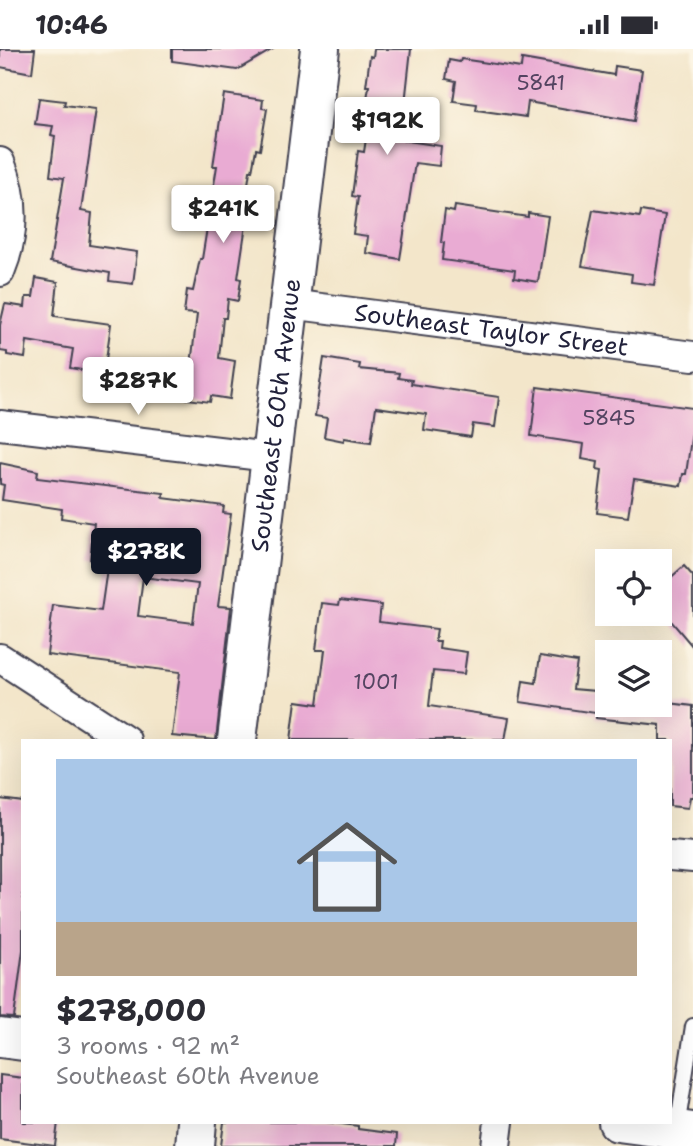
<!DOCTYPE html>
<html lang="en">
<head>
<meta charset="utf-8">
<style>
  :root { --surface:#fff; --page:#f7f7f7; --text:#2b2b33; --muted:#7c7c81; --line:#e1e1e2; --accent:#111827 }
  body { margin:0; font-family:"Shantell Sans",sans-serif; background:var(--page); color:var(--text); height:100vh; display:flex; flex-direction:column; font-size:26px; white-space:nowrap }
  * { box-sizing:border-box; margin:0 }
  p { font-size:23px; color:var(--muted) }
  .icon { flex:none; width:38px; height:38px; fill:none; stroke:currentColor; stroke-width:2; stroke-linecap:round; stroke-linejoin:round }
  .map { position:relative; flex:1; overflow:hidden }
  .side { position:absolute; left:21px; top:690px; width:651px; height:385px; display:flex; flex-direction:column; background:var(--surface); border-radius:0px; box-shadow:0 7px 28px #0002 }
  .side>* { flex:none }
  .controls { position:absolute; left:595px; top:500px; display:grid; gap:14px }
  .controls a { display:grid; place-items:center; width:77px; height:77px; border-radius:0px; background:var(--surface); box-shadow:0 7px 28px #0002; font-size:35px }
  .price { position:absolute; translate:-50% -60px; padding:0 16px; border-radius:7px; background:#fff; color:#222; font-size:23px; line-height:46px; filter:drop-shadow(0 2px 4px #0008) }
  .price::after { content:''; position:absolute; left:50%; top:42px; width:21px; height:16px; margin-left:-10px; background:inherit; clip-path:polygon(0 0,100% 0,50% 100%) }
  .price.on { background:var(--accent); color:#fff }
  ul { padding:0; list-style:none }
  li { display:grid; align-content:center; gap:14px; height:371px; padding:0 35px }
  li+li { border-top:2px solid var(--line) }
  li span { display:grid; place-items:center; height:217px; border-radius:0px; color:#555 }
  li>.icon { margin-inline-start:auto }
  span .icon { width:126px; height:126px; fill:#fffc; stroke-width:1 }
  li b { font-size:30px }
  .status { display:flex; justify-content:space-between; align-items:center; height:49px; padding:0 35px; background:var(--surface); direction:ltr }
  .status svg { height:19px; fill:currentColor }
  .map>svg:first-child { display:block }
  .building { fill:#e9abd3; fill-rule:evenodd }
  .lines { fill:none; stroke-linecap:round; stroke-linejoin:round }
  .lane-casing { stroke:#413f50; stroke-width:18 }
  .street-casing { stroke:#413f50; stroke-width:32 }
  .secondary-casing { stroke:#413f50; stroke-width:42 }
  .lane { stroke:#fff; stroke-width:14 }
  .street { stroke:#fff; stroke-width:28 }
  .secondary { stroke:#fff; stroke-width:38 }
  .labels { text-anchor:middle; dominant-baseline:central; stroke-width:5; stroke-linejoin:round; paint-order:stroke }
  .number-label { font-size:21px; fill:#544461 }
  .street-label { font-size:24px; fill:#22223b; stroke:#fcf5e5 }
</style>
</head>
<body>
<div class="status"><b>10:46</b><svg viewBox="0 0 49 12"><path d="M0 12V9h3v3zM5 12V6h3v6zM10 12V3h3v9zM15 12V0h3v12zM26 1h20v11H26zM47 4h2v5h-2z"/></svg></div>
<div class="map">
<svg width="693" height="1097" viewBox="0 0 693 1097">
  <rect width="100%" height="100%" fill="#fcf5e5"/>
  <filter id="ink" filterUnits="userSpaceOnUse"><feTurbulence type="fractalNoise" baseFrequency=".0143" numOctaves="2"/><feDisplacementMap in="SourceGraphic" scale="14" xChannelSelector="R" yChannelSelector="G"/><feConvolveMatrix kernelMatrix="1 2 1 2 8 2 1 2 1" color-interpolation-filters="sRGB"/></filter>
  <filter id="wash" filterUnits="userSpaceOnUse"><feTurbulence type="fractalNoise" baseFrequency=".00686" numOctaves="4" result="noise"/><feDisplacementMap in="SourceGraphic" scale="28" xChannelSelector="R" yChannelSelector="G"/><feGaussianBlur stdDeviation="1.57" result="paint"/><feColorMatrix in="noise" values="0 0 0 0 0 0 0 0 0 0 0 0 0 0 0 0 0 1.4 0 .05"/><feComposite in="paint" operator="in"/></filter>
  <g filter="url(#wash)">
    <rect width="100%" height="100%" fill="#f3e6ca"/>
    <g id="blocks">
      <g class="building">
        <polygon points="0,0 35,0 32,24 0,18"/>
        <polygon points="172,0 273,0 237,21 172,12"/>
        <polygon points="374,0 411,0 401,91 441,97 439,117 415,114 400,210 366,204 368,187 353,185 358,148 352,147 358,102 364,103 372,51 367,50 369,37 366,37 370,7 373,8"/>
        <polygon points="461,10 521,19 522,10 614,26 615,17 642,21 634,72 528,53 526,68 476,61 477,55 453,52 456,32 446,30 449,11 460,13"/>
        <polygon points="224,45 263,51 262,59 267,60 260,101 256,100 252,122 250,122 243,168 247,169 238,229 241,230 238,252 228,250 226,269 223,269 219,309 235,312 230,350 211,347 210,353 187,350 197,265 184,264 187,241 193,242 200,210 202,210 217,117 213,117"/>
        <polygon points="39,49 65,52 64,56 96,60 81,162 92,164 89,196 137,203 133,235 109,232 110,224 50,213 64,129 50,127 55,87 51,86 53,77 35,75"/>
        <polygon points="455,157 528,168 528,164 548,167 538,233 514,229 515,221 442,211 444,194 441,193 445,161 454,163"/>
        <polygon points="593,161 640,168 641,162 665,166 654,236 631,233 632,225 582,217"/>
        <polygon points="36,229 58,233 54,267 111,275 104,325 70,319 73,300 27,292 25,309 7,306 7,303 0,302 0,276 5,255 25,258 26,248 33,248"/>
        <polygon points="324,309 360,315 359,320 399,324 398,329 412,331 411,335 499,348 495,378 473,375 471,388 424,381 426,365 376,358 371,393 344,389 344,392 324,388 327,369 315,367"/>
        <polygon points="537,338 693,359 693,376 686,425 683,425 681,437 634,430 628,468 597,464 602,421 597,420 598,413 582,410 584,395 531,387"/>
        <path d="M0,414L38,422L37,429L164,444L163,449L224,457L223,464L231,465L218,557L231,558L216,691L172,687L180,623L47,606L53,556L101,562L108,513L90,511L94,474L61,469L62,460L2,451L4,436L0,435ZM143,528L198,535L193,574L138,567Z"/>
        <polygon points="684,517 693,527 693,598 660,559 660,538"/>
        <polygon points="340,551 381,556 379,573 437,580 435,592 440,592 439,599 467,603 464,625 433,622 429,657 509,669 505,691 291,691 296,652 318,655 325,601 316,601 322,554 339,556"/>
        <polygon points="540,607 577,613 573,640 607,643 607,656 660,656 660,653 693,657 693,748 690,748 688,759 670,757 670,691 660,691 660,676 596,669 596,664 520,653 523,632 536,634"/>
        <polygon points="0,750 23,753 23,901 14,969 0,968"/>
        <polygon points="0,1026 23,1029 23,1073 58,1073 55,1097 0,1090"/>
        <polygon points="224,1073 326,1073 358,1077 358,1080 397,1085 396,1097 221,1097"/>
      </g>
    </g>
  </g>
  <g filter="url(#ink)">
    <use href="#blocks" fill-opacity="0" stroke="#413f50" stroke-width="2"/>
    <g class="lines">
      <defs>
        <polyline id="lane" points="677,1079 693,977"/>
        <g id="street">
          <path d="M0,113C16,149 15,187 0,223"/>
          <path id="s1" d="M290,255L693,307"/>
          <polyline points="0,376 270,408"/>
          <polyline points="0,609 126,691"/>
          <polyline points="670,807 693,809"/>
          <polyline points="496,1097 499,1073"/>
        </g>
        <g id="secondary">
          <path id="s2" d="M237,691L320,0"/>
          <polyline points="0,989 23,992"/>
          <polyline points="618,1073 693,1083"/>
          <polyline points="195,1097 197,1073"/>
        </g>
      </defs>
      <use href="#lane" class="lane-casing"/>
      <use href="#street" class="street-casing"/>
      <use href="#secondary" class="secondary-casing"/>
      <use href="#lane" class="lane"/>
      <use href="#street" class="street"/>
      <use href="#secondary" class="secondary"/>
    </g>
  </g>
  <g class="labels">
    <g class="number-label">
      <text x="541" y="34">5841</text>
      <text x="609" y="369">5845</text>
      <text x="376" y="633">1001</text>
    </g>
    <g class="street-label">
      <text stroke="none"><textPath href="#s1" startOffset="203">Southeast Taylor Street</textPath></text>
      <text stroke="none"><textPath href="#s2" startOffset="327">Southeast 60th Avenue</textPath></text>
    </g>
  </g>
</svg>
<div class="controls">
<a><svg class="icon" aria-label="locate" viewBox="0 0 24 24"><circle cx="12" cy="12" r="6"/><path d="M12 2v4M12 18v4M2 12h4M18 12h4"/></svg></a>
<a><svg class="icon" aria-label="layers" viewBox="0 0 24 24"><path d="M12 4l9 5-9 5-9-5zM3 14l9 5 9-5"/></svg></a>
</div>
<b class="price" style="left:387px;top:108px">$192K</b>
<b class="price" style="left:223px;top:196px">$241K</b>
<b class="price" style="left:138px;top:368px">$287K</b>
<b class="price on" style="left:146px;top:539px">$278K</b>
<section class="side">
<ul>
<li><span style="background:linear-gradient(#a9c7e8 75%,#b9a48a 0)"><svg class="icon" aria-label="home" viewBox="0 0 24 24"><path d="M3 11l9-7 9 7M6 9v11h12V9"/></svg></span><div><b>$278,000</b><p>3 rooms · 92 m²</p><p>Southeast 60th Avenue</p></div></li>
</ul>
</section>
</div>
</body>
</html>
